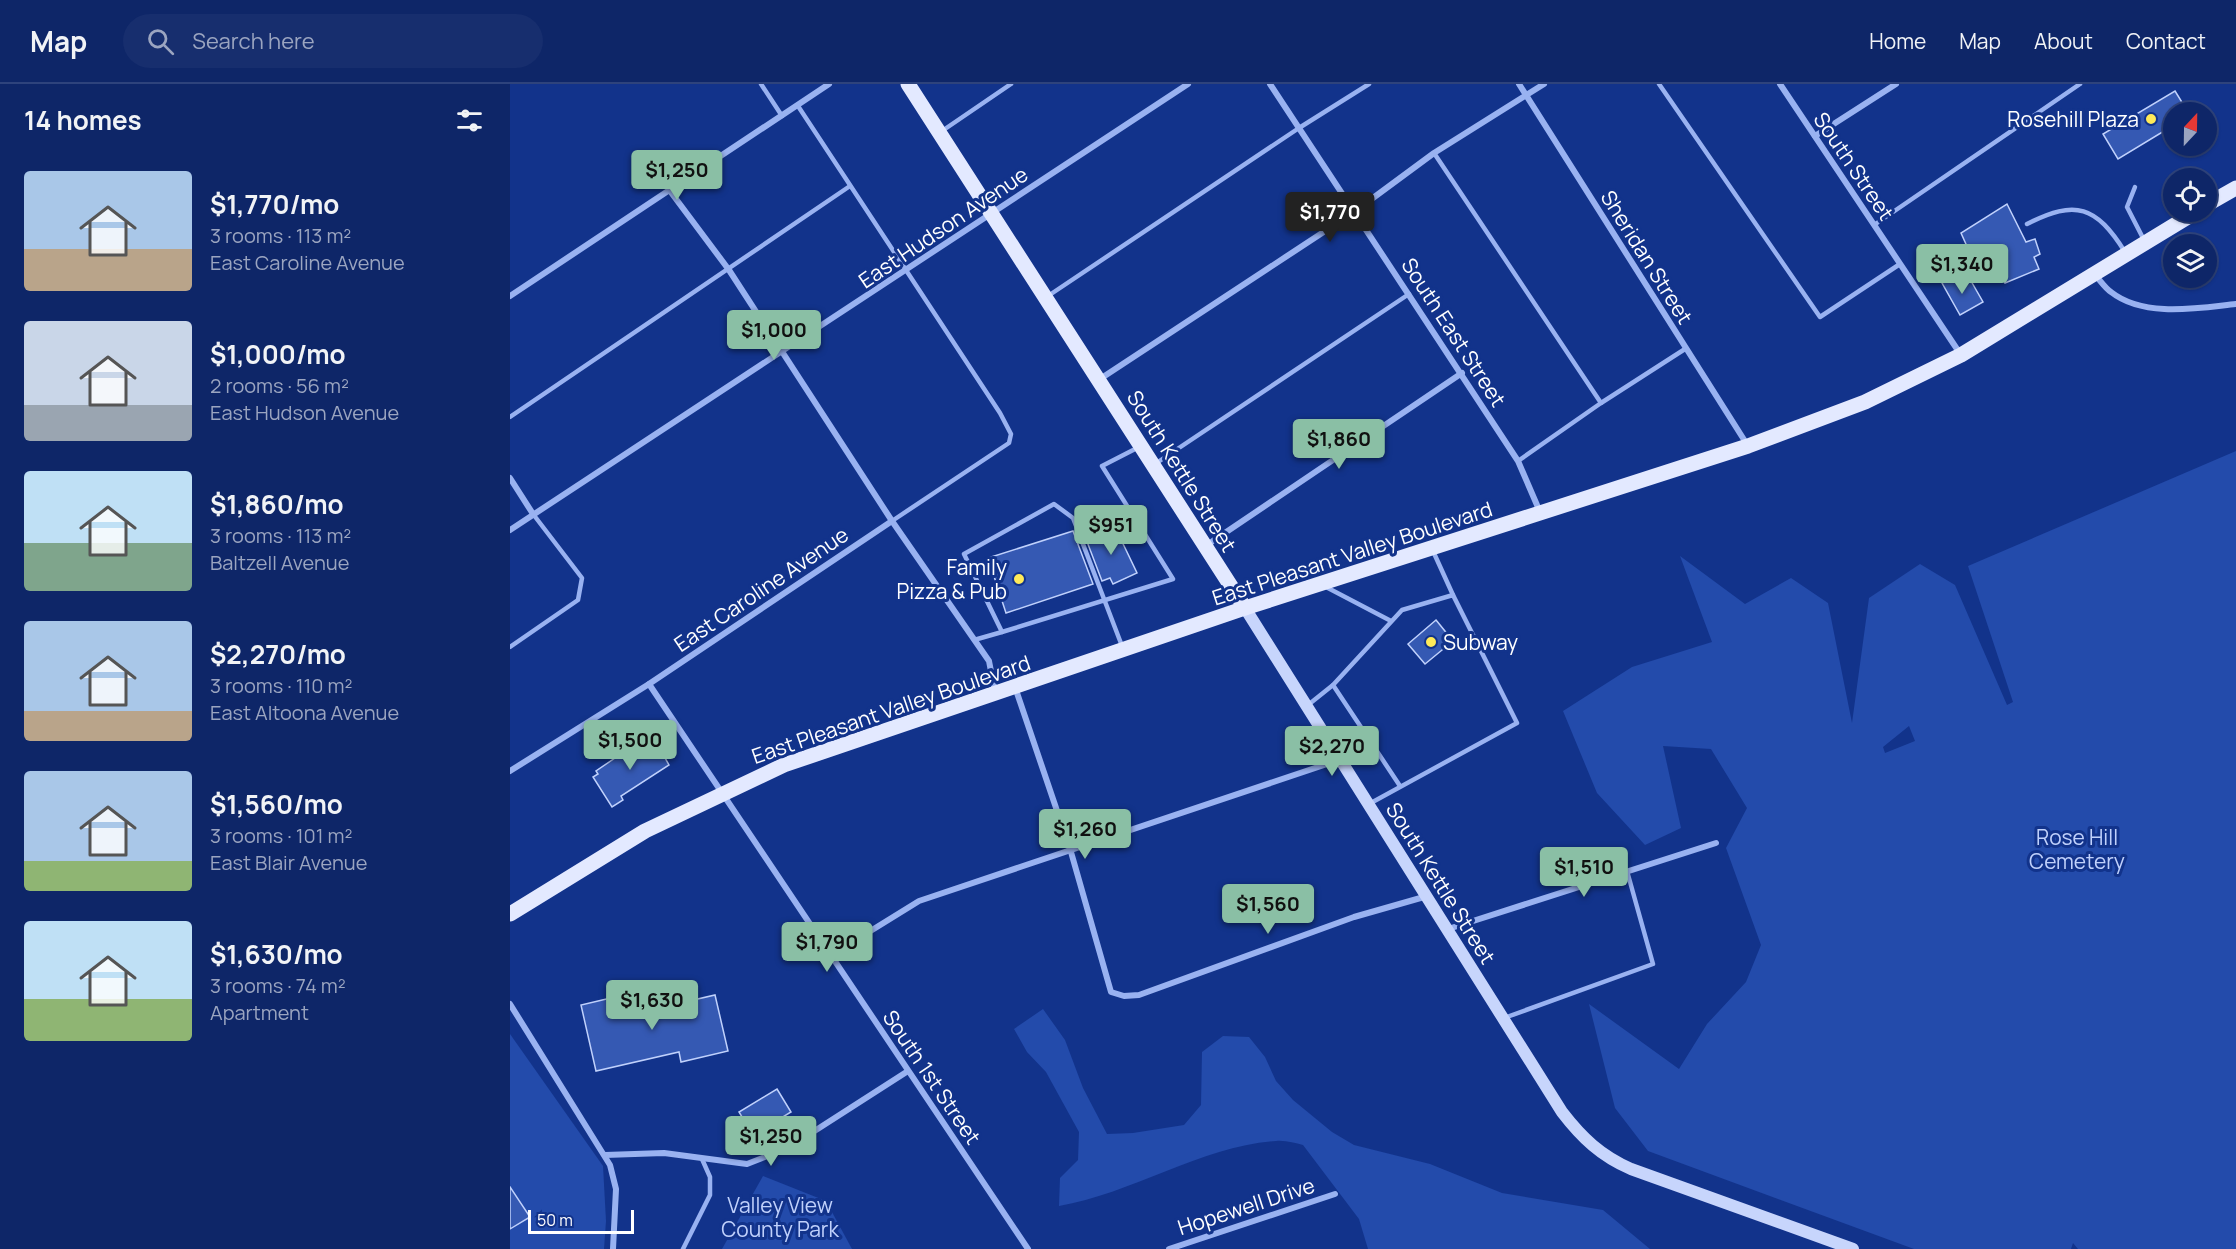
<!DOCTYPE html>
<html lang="en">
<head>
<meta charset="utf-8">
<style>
  :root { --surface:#0e2668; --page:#172e6e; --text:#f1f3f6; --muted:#9ba5c0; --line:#2e437c; --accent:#8abfa5 }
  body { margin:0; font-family:Manrope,sans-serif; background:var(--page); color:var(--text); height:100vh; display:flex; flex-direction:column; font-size:22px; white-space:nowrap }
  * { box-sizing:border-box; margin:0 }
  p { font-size:20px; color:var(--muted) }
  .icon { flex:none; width:33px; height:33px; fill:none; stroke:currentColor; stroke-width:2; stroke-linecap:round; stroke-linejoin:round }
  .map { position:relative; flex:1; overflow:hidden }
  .details { display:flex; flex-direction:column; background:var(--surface); width:510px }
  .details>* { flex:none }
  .needle { width:39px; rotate:22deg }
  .controls { position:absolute; left:1653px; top:18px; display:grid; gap:12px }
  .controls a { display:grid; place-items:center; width:54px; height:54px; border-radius:50%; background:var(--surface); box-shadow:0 2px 4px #0004,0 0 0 2px var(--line); font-size:30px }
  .scale { position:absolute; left:18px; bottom:15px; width:106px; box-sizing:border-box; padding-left:6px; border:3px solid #fff; border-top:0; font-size:16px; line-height:21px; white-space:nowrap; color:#fff; -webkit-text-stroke:4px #12338b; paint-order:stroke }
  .price { position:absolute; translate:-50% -51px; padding:0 14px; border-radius:6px; background:var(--accent); color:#111; font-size:20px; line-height:39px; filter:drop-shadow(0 2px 3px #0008) }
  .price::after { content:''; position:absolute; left:50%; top:36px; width:18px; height:14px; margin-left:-9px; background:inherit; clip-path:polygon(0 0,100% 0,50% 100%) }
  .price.active { background:#222; color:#fff }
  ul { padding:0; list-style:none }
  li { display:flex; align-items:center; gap:18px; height:150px; padding:0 24px }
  li span { display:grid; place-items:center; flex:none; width:168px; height:120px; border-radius:6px; color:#555 }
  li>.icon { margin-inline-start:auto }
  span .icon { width:72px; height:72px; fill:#fffc; stroke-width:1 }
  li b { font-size:26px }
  h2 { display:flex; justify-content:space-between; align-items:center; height:72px; padding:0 24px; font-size:26px }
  header { display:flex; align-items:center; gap:36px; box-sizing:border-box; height:84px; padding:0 30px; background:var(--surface); border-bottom:2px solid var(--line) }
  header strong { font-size:28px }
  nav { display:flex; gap:33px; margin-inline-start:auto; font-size:21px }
  .search { width:420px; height:54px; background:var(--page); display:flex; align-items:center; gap:15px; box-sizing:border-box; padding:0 21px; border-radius:33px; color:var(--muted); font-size:22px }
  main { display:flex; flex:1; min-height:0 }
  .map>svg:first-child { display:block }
  .green { fill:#234bab; fill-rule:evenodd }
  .building { fill:#3559b3; stroke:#c0d1fc; stroke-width:1.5 }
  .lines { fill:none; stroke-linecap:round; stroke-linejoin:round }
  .lane { stroke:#99b2f1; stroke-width:4.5 }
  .street { stroke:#99b2f1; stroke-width:6 }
  .secondary { stroke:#c7d5fc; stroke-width:12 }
  .primary { stroke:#e3e9ff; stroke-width:15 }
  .poi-dot { fill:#ffea59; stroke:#12338b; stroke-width:2 }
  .labels { text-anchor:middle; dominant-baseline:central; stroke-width:6; stroke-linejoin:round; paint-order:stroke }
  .poi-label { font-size:21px; fill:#fff; stroke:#12338b; text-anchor:end }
  .street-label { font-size:21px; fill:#fff; stroke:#12338b }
  .park-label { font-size:21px; fill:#c0d1fc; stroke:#12338b }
</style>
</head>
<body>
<header>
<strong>Map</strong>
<div class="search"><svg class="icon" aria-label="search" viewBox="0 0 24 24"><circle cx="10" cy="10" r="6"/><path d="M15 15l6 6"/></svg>Search here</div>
<nav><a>Home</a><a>Map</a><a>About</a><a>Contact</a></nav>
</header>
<main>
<section class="details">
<h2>14 homes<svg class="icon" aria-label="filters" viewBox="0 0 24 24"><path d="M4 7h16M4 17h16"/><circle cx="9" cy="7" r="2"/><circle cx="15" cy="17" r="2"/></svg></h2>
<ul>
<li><span style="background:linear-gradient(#a9c7e8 65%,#b9a48a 0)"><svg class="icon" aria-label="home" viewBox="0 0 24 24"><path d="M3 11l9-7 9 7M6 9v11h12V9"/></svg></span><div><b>$1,770/mo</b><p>3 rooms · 113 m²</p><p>East Caroline Avenue</p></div></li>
<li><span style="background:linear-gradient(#c9d6e8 70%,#9aa5b1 0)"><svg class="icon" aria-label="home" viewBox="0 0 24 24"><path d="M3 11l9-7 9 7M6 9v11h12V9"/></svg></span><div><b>$1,000/mo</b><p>2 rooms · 56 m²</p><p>East Hudson Avenue</p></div></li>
<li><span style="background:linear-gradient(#bfe0f5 60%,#7fa58c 0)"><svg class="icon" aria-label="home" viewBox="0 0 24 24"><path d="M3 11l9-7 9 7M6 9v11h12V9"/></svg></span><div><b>$1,860/mo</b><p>3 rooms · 113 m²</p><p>Baltzell Avenue</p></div></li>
<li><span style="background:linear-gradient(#a9c7e8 75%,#b9a48a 0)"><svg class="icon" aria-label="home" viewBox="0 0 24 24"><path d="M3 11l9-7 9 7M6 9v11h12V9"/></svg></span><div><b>$2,270/mo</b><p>3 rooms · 110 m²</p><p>East Altoona Avenue</p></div></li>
<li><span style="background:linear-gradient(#a9c7e8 75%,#8fb573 0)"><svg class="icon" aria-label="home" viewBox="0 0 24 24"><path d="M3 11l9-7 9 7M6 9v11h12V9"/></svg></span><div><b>$1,560/mo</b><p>3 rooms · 101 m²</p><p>East Blair Avenue</p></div></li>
<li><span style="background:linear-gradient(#bfe0f5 65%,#8fb573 0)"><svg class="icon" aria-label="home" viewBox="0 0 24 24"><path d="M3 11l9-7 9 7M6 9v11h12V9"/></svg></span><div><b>$1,630/mo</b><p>3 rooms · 74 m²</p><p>Apartment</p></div></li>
</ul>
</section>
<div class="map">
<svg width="1726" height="1165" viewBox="0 0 1726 1165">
  <rect width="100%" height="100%" fill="#12338b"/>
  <g class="green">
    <path d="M1726,367V1165H1568L1563,1159L1561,1165H1404L1138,1067L1105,1024L1079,920L1169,985L1197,940L1236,898L1251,861L1216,764L1237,724L1201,665L1153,662L1171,744L1135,761L1087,709L1053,627L1122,583L1202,558L1170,472L1235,520L1281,494L1318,519L1342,639L1359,514L1410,480L1445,501L1497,621L1503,618L1458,482ZM1399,642L1405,657L1375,669L1373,663Z"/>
    <path d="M533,925L555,956L573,1004L597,1050L623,1049L674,1041L691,1021L692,968L713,952L739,953L755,973L766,997L783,1016L822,1048L844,1061L920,1080L992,1109L1093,1126L1140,1165H858L849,1135L793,1061C785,1059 775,1056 766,1057C695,1061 621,1110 549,1122L550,1094L568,1076L569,1048L536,988L517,968L504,945Z"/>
    <polygon points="0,950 93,1082 96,1137 94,1165 0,1165"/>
    <polygon points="253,1092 316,1117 342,1165 212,1165"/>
  </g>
  <g class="building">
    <polygon points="1665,7 1678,28 1664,28 1664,41 1608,75 1593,50"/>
    <polygon points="1497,120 1516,158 1525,155 1530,170 1524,173 1529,185 1495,199 1486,181 1469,189 1451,149"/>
    <polygon points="1446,191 1452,203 1461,197 1473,218 1450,231 1432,199"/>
    <polygon points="605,443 627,489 603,500 600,494 592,497 576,455"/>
    <polygon points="563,447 583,500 496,529 478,474"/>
    <polygon points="926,536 943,557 915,580 898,560"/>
    <polygon points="145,656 159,681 111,712 113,716 102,723 83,693 88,690 86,687 124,661 128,666"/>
    <polygon points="122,909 127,929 205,911 218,967 171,978 169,968 86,987 71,921"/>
    <polygon points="267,1005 281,1028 243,1051 229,1028"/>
    <polygon points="0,1103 20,1133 0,1145"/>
  </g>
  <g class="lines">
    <g class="lane">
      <polyline points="251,0 272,32"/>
      <polyline points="1149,0 1310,233 1390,180"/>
      <polyline points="288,22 490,329 501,350 499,359 382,437"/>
      <polyline points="432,47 501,0"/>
      <polyline points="924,69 1091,319"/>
      <polyline points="1625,103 1617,123 1634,156"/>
      <path d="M1517,140C1566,115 1586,122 1615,168"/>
      <polyline points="1364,141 1570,0"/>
      <polyline points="538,212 789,44 859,0"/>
      <polyline points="0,333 340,102"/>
      <polyline points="1008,377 1091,319 1175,265"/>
      <polyline points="645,380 899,210"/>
      <polyline points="569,448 619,425"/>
      <polyline points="923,467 943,511"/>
      <polyline points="816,503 881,537"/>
      <polyline points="464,556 492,548"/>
      <polyline points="612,562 563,434 544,420 454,470 492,548 663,495 592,382 629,363"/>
      <polyline points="0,563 68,516 72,494 23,430"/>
      <polyline points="823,601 890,702"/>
      <polyline points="798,621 823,601 892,526 943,511 1007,639 859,720"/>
      <polyline points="994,934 1143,880 1117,787"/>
      <polyline points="173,1165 200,1111 200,1093 192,1075"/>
    </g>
    <g class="street">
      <polyline points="760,0 1008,377 1030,428"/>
      <polyline points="1009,0 1238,362"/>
      <polyline points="1270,0 1451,271"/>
      <polyline points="1305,52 1386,0"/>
      <polyline points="160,107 219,186 382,437 479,577 485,608"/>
      <path d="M1585,191C1590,196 1595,204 1601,208C1634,234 1688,224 1726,220"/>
      <polyline points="0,212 319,0"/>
      <polyline points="590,295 844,128 924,69 1034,0"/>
      <polyline points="0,394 23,430"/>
      <polyline points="0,446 678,0"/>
      <polyline points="697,461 952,289"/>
      <polyline points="139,600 518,1165"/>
      <polyline points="505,603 561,768 601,908 614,912 629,911 844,833 914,813"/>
      <polyline points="0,687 139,600 382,437"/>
      <polyline points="935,846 1206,759"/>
      <polyline points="320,872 409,817 829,676"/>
      <polyline points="0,920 100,1081 106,1105 103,1165"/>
      <polyline points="95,1071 154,1069 237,1080 278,1064 398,987"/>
      <polyline points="659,1165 825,1110"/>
    </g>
    <path class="secondary" d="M735,524L1052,1028C1072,1054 1091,1072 1121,1085L1343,1165"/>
    <g class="primary">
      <polyline points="398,0 735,524"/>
      <polyline points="1696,121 1726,104"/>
      <polyline points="0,830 135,747 274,681 735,524 1238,362 1355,318 1451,271 1686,128"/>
    </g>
  </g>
  <g class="poi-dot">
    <circle cx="1641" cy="35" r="6"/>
    <circle cx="509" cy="495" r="6"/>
    <circle cx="921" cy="558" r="6"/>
  </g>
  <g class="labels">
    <g class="poi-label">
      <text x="1629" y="35">Rosehill Plaza</text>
      <text x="497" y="483">Family<tspan x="497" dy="24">Pizza &amp; Pub</tspan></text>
      <text x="933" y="558" text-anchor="start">Subway</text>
    </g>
    <g class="street-label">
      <text transform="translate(1344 82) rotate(56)">South Street</text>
      <text transform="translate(433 143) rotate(-34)">East Hudson Avenue</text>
      <text transform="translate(1137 173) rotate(58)">Sheridan Street</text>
      <text transform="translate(944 248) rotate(57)">South East Street</text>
      <text transform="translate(672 387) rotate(58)">South Kettle Street</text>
      <text transform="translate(842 469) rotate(-18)">East Pleasant Valley Boulevard</text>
      <text transform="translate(251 505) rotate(-34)">East Caroline Avenue</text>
      <text transform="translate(381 625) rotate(-19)">East Pleasant Valley Boulevard</text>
      <text transform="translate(931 799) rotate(58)">South Kettle Street</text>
      <text transform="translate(422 993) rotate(56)">South 1st Street</text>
      <text transform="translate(736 1122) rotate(-18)">Hopewell Drive</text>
    </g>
    <g class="park-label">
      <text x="1567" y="753">Rose Hill<tspan x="1567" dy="24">Cemetery</tspan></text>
      <text x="270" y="1121">Valley View<tspan x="270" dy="24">County Park</tspan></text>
    </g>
  </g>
</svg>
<div class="controls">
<a><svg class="needle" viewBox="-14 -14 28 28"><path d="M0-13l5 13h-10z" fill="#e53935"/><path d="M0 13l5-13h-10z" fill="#9ba5c0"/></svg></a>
<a><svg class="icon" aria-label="locate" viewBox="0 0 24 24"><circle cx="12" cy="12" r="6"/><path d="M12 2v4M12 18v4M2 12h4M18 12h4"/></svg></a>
<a><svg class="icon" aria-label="layers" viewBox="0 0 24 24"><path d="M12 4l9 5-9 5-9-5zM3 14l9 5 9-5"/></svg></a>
</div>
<div class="scale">50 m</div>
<b class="price" style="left:167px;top:117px">$1,250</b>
<b class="price active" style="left:820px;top:159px">$1,770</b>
<b class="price" style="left:1452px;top:211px">$1,340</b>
<b class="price" style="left:264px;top:277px">$1,000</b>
<b class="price" style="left:829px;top:386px">$1,860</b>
<b class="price" style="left:601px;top:472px">$951</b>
<b class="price" style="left:120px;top:687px">$1,500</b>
<b class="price" style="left:822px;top:693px">$2,270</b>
<b class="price" style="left:575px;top:776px">$1,260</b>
<b class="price" style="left:1074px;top:814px">$1,510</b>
<b class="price" style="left:758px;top:851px">$1,560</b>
<b class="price" style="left:317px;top:889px">$1,790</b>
<b class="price" style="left:142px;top:947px">$1,630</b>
<b class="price" style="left:261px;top:1083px">$1,250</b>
</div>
</main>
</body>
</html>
